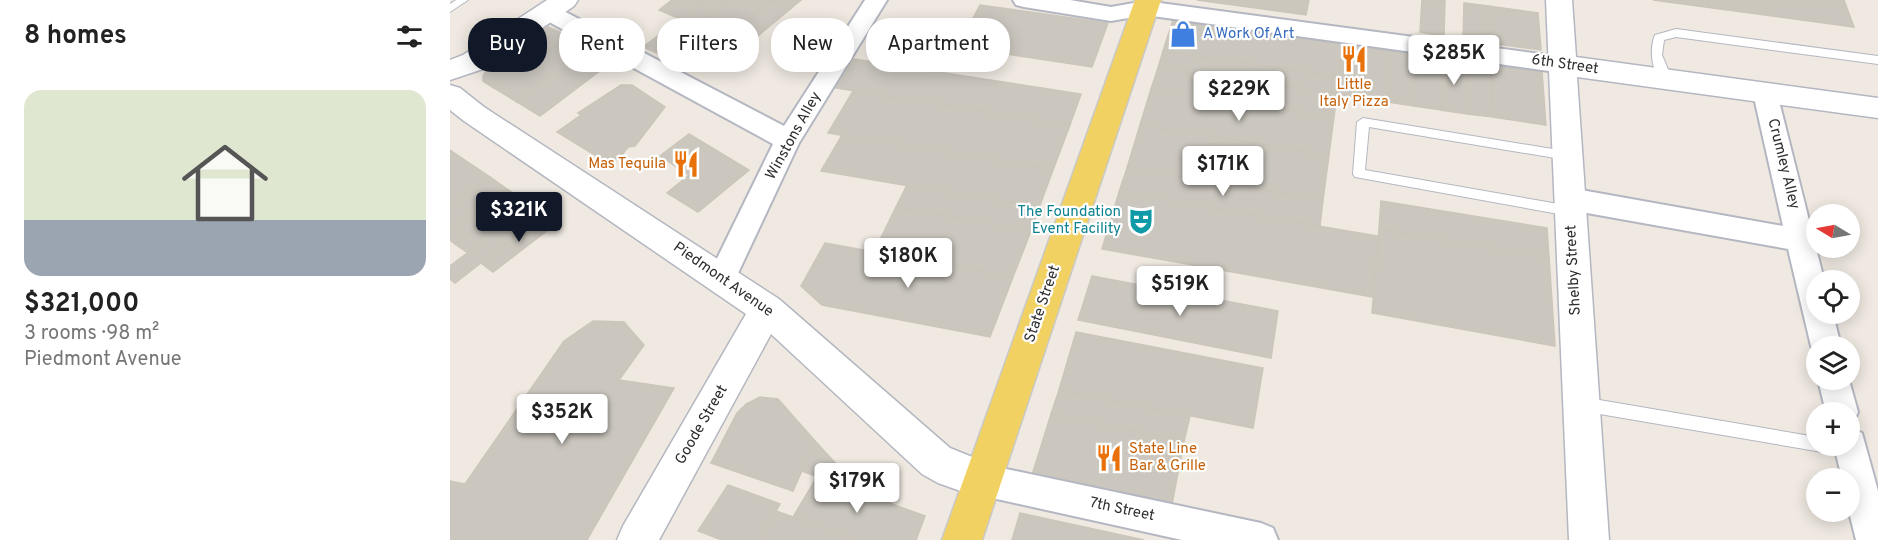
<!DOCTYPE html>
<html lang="en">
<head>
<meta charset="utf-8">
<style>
  :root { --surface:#fff; --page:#f6f6f6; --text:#222; --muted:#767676; --line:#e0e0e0; --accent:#111827 }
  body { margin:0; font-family:Overpass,sans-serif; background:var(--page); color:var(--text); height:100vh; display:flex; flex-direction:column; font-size:22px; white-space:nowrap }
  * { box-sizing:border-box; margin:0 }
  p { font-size:20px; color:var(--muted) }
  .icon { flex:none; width:33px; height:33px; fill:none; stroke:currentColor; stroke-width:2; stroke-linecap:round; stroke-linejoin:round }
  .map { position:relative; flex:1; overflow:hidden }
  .details { display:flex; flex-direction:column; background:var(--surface); width:450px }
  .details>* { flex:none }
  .top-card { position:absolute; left:18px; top:18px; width:570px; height:54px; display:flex; gap:12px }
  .needle { width:39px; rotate:280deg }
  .fabs { position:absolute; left:1356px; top:204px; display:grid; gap:12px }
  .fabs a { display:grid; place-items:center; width:54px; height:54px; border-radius:50%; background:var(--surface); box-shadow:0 3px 15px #0003; font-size:30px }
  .price { position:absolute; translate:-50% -51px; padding:0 14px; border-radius:6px; background:#fff; color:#222; font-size:20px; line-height:39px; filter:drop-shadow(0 2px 3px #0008) }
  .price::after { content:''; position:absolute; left:50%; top:36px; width:18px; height:14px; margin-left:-9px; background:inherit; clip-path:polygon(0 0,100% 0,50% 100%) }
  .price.on { background:var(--accent); color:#fff }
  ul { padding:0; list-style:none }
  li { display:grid; align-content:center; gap:12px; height:318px; padding:0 24px }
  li+li { border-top:2px solid var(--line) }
  li span { display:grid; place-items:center; height:186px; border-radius:18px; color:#555 }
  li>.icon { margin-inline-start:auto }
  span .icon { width:108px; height:108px; fill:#fffc; stroke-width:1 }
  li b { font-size:26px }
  h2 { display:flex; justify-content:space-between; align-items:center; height:72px; padding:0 24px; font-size:26px }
  .pill { padding:0 21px; border-radius:24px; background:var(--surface); box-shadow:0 3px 15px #0003; font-size:21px; line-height:54px }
  .pill.on { background:var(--accent); color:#fff }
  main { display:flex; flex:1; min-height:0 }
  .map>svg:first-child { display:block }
  .building { fill:#cbc7bf; stroke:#cbc5ba; stroke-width:1.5 }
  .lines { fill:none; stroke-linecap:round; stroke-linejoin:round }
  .service-casing { stroke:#b4b7c1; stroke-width:2 }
  .minor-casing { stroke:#b4b7c1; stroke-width:4 }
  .tertiary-casing { stroke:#b4b7c1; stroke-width:3 }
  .secondary-casing { stroke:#b4b7c1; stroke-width:3 }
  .primary-casing { stroke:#c9c9c9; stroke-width:3 }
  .service { fill:#fff; fill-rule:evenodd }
  .minor { fill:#fff; fill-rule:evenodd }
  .tertiary { fill:#fff; fill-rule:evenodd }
  .secondary { fill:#fff; fill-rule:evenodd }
  .primary { fill:#f2d163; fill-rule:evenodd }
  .labels { text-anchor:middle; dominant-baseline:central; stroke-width:4.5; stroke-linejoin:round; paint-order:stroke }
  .shop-label { font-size:15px; fill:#366cbe; stroke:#fff; text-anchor:start }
  .street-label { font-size:15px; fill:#2e2e2e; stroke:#fff }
  .food-label { font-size:15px; fill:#c56008; stroke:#fff }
  .culture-label { font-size:15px; fill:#0d838f; stroke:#fff; text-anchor:end }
</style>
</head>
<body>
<main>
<section class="details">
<h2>8 homes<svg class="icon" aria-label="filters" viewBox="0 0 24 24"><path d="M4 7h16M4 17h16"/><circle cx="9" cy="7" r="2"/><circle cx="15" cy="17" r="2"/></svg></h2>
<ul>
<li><span style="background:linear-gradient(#dfe7d0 70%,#9aa5b1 0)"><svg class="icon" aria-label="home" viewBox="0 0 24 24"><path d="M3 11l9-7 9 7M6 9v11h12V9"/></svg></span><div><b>$321,000</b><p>3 rooms · 98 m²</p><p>Piedmont Avenue</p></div></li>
</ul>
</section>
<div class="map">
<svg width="1428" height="540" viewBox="0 0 1428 540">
  <rect width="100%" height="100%" fill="#efe9e1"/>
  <g class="building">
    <polygon points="222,0 255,0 230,19 209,10"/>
    <polygon points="255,0 279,0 209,54 193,47"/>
    <polygon points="279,0 324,0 259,52 229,39"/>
    <polygon points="324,0 351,0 278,61 259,52"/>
    <polygon points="747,0 859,0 856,15"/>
    <polygon points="972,0 995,0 994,36 970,32"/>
    <polygon points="1203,0 1394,0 1404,27"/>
    <polygon points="1014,3 1038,6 1038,43 1013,40"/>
    <polygon points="530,5 658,23 642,67 544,52 548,44 511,41"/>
    <polygon points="1038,6 1088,13 1091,50 1038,43"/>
    <polygon points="723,20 893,44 889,77 713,51"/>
    <polygon points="98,27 119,36 44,88 33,81 33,76 37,69"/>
    <polygon points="119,36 144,47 67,102 44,88"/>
    <polygon points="893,44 917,48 912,98 887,94"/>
    <polygon points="144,47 167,58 90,116 67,102"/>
    <polygon points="917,48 942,51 938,102 912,98"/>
    <polygon points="713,51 889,77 887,94 708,68"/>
    <polygon points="942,51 966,54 964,106 938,102"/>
    <polygon points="966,54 993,58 991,110 964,106"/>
    <polygon points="993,58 1017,62 1017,114 991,110"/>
    <polygon points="404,59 631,94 620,125 386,88"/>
    <polygon points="1017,62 1041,65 1043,117 1017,114"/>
    <polygon points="1041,65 1092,72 1096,125 1043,117"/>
    <polygon points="708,68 887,94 884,117 701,89"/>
    <polygon points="171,85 182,85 215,107 185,146 178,147 169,159 157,162 153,160 107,132 131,115 128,113"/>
    <polygon points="701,89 884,117 879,155 690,125"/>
    <polygon points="403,91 620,125 603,170 378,133"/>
    <polygon points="690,125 879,155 873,200 677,168"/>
    <polygon points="239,134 299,170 248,212 217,193 239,175 210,156"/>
    <polygon points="392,135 603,170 589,208 371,171"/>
    <polygon points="0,150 40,177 0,206"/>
    <polygon points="677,168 873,200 870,226 669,192"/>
    <polygon points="40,177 57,189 0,230 0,206"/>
    <polygon points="457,185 589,208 581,231 446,207"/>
    <polygon points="57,189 69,197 5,244 0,240 0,230"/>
    <polygon points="669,192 928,236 923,297 652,249"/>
    <polygon points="69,197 81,205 18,253 5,244"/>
    <polygon points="931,201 1097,228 1099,257 929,229"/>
    <polygon points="81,205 94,214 5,283 0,279 0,266"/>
    <polygon points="446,207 581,231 563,277 424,252"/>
    <polygon points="94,214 107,223 43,272 31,263"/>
    <polygon points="929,229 1099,257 1105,346 922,313"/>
    <polygon points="375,243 424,252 563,277 540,337 372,305 351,286"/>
    <polygon points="642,276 828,311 821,358 628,320"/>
    <polygon points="143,321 174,322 194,345 169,380 224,388 137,540 0,540 0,481 15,484 114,341"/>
    <polygon points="626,332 813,368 803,428 609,390"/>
    <polygon points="609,390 740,416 734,441 601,414"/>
    <polygon points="310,397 328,399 365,441 343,491 261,463 287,413 296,404"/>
    <polygon points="601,414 734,441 722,504 582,475"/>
    <polygon points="365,441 414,494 352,471"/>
    <polygon points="367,477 475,516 466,540 405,540 343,517"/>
    <polygon points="278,485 330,504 309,540 272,540 248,531"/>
    <polygon points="326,511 343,517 405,540 309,540"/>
    <polygon points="570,513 694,540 562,540"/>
  </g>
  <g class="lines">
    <defs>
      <g id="service">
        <polygon points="6,0 18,0 0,12 0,4"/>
        <path d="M1226,29L1428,56V64L1226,37L1214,40L1212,55L1222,79L1216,83C1201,76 1199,49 1205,35Z"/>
        <polygon points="913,118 1121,152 1123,155 1121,158 1117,160 919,127 915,170 1120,206 1126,211 1120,216 905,177 903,174 907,122"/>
        <polygon points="1132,397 1366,437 1366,446 1400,446 1401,443 1406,445 1409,450 1406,455 1401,457 1132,411 1127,409 1125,404 1127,399"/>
      </g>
      <g id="minor">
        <polygon points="415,0 437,0 349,143 282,286 272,289 262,286 258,277 323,144 90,17 87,12 90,7 98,5 106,7 334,126"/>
        <polygon points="563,0 620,0 661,7 695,1 1113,57 1121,59 1125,65 1121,71 1113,73 695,15 661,21 574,7 566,5"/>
        <polygon points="1315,84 1324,87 1327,93 1374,280 1366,280 1366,314 1383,314 1391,346 1366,346 1366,356 1361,346 1338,249 1120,210 1111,206 1107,199 1111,192 1120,188 1333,226 1303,93 1306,87"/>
        <polygon points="1368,380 1399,380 1408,412 1403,423 1400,424 1400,412 1376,412"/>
        <polygon points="1400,428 1412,433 1428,491 1428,540 1406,540 1399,512 1400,478 1392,478 1384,446 1400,446"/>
        <polygon points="533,464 811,523 823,528 828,540 732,540 533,496 521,492 516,480 521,468"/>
      </g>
      <polygon id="tertiary" points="1096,0 1122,0 1126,57 1428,98 1428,118 1127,77 1159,540 1119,540"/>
      <g id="secondary">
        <polygon points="97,0 128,0 124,6 33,69 0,80 0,60 13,55"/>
        <polygon points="0,85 10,88 34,107 329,299 500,448 547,467 552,480 547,493 533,499 488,483 472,474 321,334 209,540 167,540 173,526 296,314 14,121 0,110"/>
      </g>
      <polygon id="primary" points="685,0 711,0 532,540 492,540"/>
    </defs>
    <use href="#service" class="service-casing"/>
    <use href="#minor" class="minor-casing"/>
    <use href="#tertiary" class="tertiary-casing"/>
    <use href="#secondary" class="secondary-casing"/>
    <use href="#primary" class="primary-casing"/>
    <use href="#service" class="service"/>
    <use href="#minor" class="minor"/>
    <use href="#tertiary" class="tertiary"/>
    <use href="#secondary" class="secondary"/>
    <use href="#primary" class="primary"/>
  </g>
  <defs>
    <symbol id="shop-bare" viewBox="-9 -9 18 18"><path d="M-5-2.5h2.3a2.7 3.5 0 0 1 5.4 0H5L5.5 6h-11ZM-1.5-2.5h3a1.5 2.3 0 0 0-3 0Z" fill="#3f7fe0" stroke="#fff" stroke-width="2.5" paint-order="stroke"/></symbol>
    <symbol id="restaurant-bare" viewBox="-9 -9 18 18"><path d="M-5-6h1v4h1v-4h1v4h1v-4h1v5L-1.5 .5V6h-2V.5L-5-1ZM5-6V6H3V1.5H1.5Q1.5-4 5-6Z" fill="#e8710a" stroke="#fff" stroke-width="2.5" paint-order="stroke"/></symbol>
    <symbol id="theatre-bare" viewBox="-9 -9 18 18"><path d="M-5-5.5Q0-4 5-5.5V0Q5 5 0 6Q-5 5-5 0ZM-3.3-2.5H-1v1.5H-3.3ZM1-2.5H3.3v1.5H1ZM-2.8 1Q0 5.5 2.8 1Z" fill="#0f9aa8" stroke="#fff" stroke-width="2.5" paint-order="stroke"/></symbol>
  </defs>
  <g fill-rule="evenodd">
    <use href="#shop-bare" x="714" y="15" width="38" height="38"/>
    <use href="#restaurant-bare" x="885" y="40" width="38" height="38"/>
    <use href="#restaurant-bare" x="217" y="145" width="38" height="38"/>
    <use href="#theatre-bare" x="672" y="202" width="38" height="38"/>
    <use href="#restaurant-bare" x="640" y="439" width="38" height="38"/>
  </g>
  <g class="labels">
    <g class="shop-label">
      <text x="753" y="34">A Work Of Art</text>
    </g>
    <g class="street-label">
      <text transform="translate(1115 65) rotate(8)">6th Street</text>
      <text transform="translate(344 136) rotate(-61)">Winstons Alley</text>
      <text transform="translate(1333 164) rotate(76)">Crumley Alley</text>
      <text transform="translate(1124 270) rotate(-93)">Shelby Street</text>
      <text transform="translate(273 280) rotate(35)">Piedmont Avenue</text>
      <text transform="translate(593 304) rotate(-71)">State Street</text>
      <text transform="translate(252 425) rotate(-60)">Goode Street</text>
      <text transform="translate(672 510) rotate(12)">7th Street</text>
    </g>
    <g class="food-label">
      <text x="904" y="85">Little<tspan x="904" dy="17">Italy Pizza</tspan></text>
      <text x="216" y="164" text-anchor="end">Mas Tequila</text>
      <text x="679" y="449" text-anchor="start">State Line<tspan x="679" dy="17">Bar &amp; Grille</tspan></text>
    </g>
    <g class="culture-label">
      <text x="671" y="212">The Foundation<tspan x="671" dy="17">Event Facility</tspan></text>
    </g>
  </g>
</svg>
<div class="fabs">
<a><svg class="needle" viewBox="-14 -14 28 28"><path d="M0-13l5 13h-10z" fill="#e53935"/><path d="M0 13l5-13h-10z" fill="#767676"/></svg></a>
<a><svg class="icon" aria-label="locate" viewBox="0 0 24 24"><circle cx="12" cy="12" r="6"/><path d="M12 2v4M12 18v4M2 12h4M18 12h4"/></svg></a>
<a><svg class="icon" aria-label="layers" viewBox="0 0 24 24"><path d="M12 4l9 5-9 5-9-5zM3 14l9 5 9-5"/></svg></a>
<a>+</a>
<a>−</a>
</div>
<b class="price" style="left:1004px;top:86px">$285K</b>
<b class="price" style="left:789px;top:122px">$229K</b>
<b class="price" style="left:773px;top:197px">$171K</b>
<b class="price on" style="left:69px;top:243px">$321K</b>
<b class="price" style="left:458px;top:289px">$180K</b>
<b class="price" style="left:730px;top:317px">$519K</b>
<b class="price" style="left:112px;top:445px">$352K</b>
<b class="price" style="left:407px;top:514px">$179K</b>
<div class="top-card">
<a class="pill on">Buy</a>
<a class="pill">Rent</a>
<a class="pill">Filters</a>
<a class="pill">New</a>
<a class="pill">Apartment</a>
</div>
</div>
</main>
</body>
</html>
